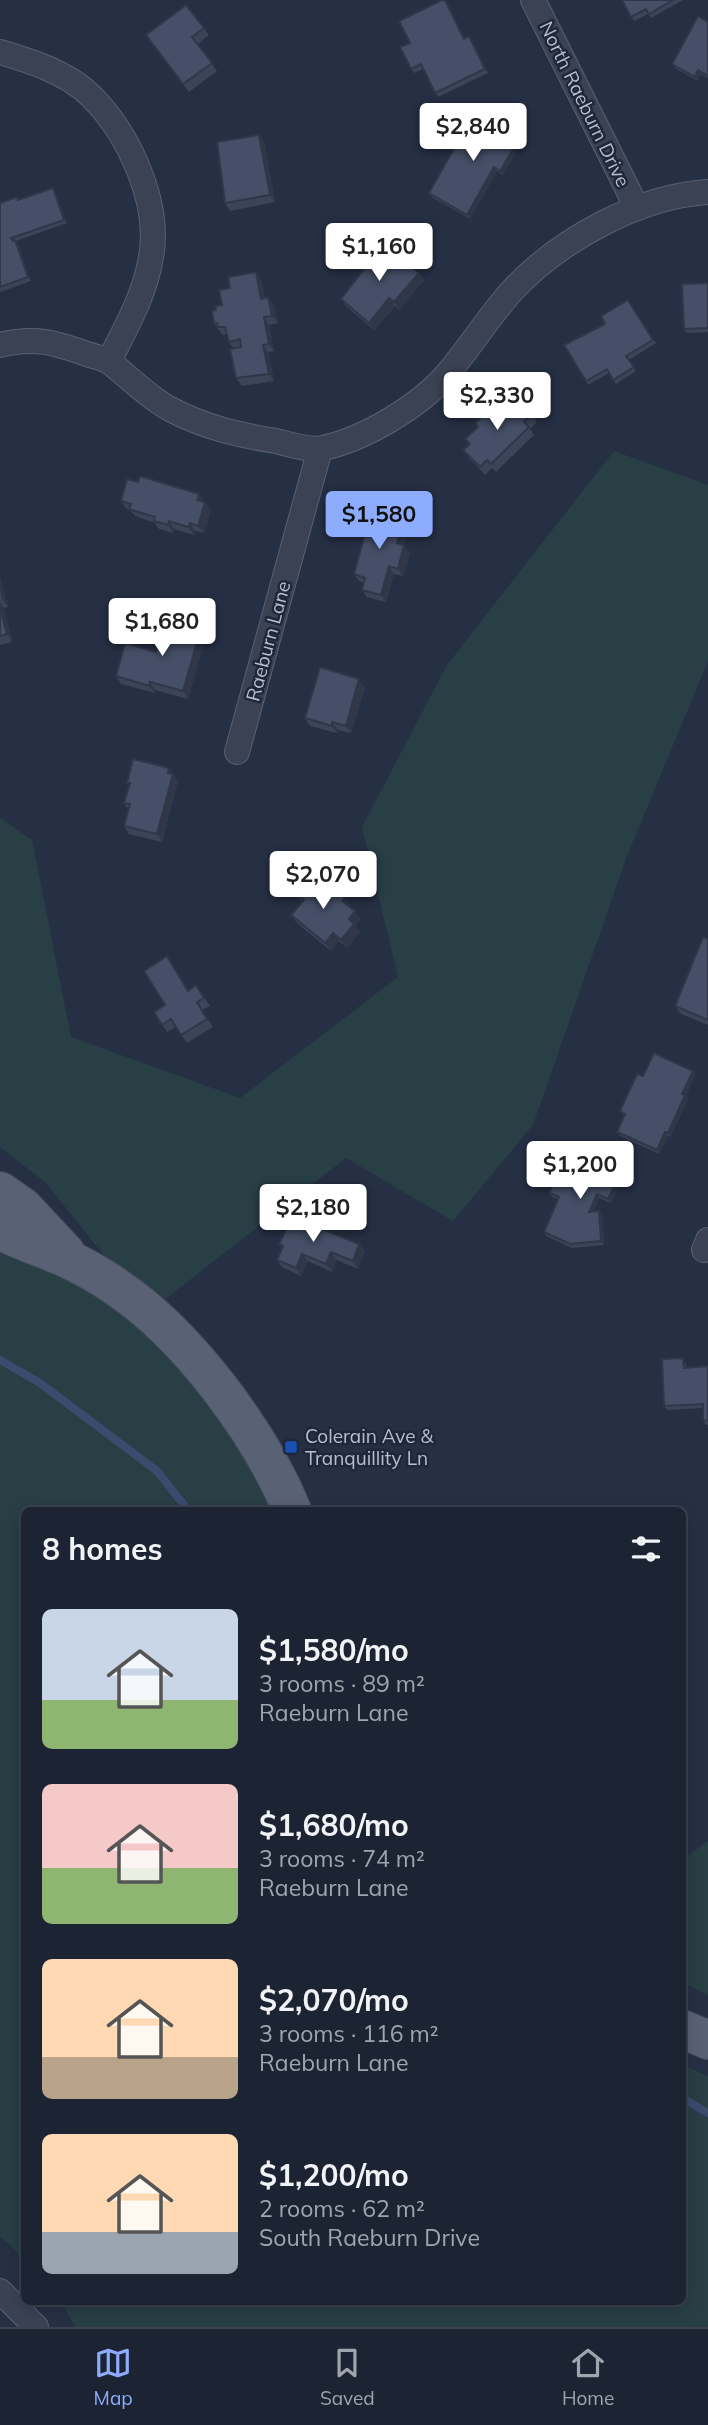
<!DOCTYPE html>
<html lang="en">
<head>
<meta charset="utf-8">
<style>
  :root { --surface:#1c2434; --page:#252c3c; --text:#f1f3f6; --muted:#a0a4ac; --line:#3a414f; --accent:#8dacfe }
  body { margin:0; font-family:Mulish,sans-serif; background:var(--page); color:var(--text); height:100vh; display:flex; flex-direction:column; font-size:26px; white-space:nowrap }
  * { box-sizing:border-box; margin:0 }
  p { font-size:23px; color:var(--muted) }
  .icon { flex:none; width:38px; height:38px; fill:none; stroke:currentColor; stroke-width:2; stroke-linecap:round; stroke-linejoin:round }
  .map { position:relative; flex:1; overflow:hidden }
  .details { position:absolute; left:21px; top:1507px; width:665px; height:798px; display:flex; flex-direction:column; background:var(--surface); border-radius:10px; box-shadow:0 4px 18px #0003,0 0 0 2px var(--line) }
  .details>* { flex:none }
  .price { position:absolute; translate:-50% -60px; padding:0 16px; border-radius:7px; background:#fff; color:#222; font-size:23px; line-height:46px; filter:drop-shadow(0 2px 4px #0008) }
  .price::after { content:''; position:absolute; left:50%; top:42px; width:21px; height:16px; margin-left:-10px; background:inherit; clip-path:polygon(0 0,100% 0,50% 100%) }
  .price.active { background:var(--accent); color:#111 }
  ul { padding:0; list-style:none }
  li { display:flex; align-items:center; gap:21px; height:175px; padding:0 21px }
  li span { display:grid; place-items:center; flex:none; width:196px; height:140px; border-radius:10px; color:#555 }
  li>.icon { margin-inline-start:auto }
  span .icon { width:84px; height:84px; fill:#fffc; stroke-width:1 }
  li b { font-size:30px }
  h2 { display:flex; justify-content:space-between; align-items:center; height:84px; padding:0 21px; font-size:30px }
  .dock { display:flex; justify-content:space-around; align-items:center; height:98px; border-top:2px solid var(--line); background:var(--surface); font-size:19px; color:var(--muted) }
  .dock a { display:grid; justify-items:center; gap:4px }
  .dock .active { color:var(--accent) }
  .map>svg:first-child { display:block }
  .green { fill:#283f46 }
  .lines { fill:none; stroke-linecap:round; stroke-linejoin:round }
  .stream { stroke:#3b4b6e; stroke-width:8 }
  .street-casing { stroke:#596072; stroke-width:26 }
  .primary-casing { stroke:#444b5e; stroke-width:40 }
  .street { stroke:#3b4254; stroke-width:24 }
  .primary { stroke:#596174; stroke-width:38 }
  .wall { fill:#3b4459 }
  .shaded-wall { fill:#303748 }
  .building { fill:#454f67; stroke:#303748; stroke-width:2 }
  .transit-dot { fill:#1a4fb4; stroke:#1f273a; stroke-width:2.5 }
  .labels { text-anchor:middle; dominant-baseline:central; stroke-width:5; stroke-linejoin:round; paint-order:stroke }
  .street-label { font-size:19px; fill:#b8bece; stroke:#1f273a }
  .poi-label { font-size:19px; fill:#b8bece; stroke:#1f273a; text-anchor:start }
</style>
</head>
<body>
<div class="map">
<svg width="708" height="2327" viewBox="0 0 708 2327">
  <rect width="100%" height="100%" fill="#263045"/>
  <g class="green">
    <polygon points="614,451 708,485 708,661 627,856 533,1125 453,1221 346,1158 150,1311 292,1510 24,1510 24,2259 0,2236 0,1230 147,1309 46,1183 0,1147 0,818 32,840 71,1037 240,1098 398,977 362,827 447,665"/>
    <polygon points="708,1841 708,1995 683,1983 682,1860"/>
    <polygon points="683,2065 708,2076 708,2327 75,2327 61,2301 682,2301"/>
  </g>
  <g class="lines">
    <g class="stream">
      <polyline points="0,1360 40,1383 157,1471 188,1510"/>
      <polyline points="682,2098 708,2113"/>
    </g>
    <defs>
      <g id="street">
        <polyline points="533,0 637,208"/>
        <path d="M0,52C31,61 68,73 91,96C129,134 161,203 151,257C145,295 126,327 109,361"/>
        <path d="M0,345C35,336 55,343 87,354C95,357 105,358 112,364C131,379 148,397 170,409C204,427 238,435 276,441C289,444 309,451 323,448C365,439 420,406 448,373C470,347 488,318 510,293C556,242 638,196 708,192"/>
        <polyline points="237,752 320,449"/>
        <polyline points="704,1250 708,1240"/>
        <polyline points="0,2291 36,2327"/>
      </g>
      <g id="primary">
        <polyline points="0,1191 23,1207 66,1253"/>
        <path d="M0,1230C23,1243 50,1250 74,1262C88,1269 102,1277 115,1286C187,1334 259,1431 292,1510"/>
        <polyline points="682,2029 708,2040"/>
      </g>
    </defs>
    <use href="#street" class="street-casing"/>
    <use href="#primary" class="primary-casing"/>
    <use href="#street" class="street"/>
    <use href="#primary" class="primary"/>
  </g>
  <g class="wall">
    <polygon points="445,0 464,38 469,36 472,40 488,73 438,97 424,69 414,73 411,69 410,43"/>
    <polygon points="622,0 683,0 651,18 648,14 634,21"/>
    <polygon points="186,5 209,35 198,44 217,71 189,92 146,35"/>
    <polygon points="708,22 708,78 701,74 698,81 675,68 672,64"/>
    <polygon points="259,135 264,142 275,202 230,211 225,203"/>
    <polygon points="519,139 521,143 503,175 497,171 470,219 432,197 429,193"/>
    <polygon points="55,192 67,223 16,241 18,244 31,281 0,292 0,203"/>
    <polygon points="419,273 424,280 399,310 395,306 374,330 346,306 341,299"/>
    <polygon points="261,279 265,298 274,305 278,323 269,325 274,351 268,352 274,381 242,386 236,378 234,349 229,342 227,335 223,335 214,324 216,310 222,305 230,288"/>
    <polygon points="708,283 708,332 687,333 684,329"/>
    <polygon points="628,300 656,343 629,360 636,371 616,384 609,373 588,385 564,345 605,324"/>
    <polygon points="509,407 532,414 537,422 530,429 534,435 496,472 492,468 485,475 469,458 463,450 469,445 465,439 492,413"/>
    <polygon points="121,501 204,501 211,510 204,533 195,531 194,535 174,529 173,533 159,529 155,523 135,516 130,510 126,508"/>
    <polygon points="409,525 403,545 410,553 403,576 394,574 386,602 367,597 362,590 364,583 359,581 354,574"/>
    <polygon points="0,577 8,607 4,608 12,642 0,645"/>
    <polygon points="194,624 205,640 188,699 155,690 155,693 121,684 116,676 156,652 172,625"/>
    <polygon points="365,687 351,733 338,730 337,733 310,726 305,718"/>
    <polygon points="169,768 178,781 162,842 129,834 124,826 128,809 124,803 129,785 127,783"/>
    <polygon points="286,885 309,892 331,891 350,905 349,907 360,919 355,925 360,932 347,948 339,941 331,951 297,923 291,915 303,902 292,893"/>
    <polygon points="708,939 708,1025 681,1014 675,1006"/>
    <polygon points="172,964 188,991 196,985 210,1006 202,1010 213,1027 187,1043 176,1027 167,1032 154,1012 165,1005"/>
    <polygon points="693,1071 695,1075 686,1096 688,1099 670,1137 668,1136 659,1154 620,1136 617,1132 624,1116 620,1111 643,1076"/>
    <polygon points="621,1173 623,1177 611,1203 599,1198 593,1212 602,1215 604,1245 572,1248 546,1236 544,1232 558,1199 552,1197 549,1193 569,1176"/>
    <polygon points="279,1244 359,1244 365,1252 358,1269 337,1260 332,1272 308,1261 301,1276 282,1267 277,1260 282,1248"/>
    <polygon points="686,1362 686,1368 708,1366 708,1425 706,1425 703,1421 703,1408 667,1410 664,1406"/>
  </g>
  <g class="shaded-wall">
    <polygon points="698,70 701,74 698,81 695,77"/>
    <polygon points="259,135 264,142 275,202 270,195"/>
    <polygon points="519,139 521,143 503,175 500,171"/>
    <polygon points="494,167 497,171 470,219 467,215"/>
    <polygon points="53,188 55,192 67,223 64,220"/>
    <polygon points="15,240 18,244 31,281 28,277"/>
    <polygon points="256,272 261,279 267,307 261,299"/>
    <polygon points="419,273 424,280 399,310 394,302"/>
    <polygon points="268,297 274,305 278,323 272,316"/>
    <polygon points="389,298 395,306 374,330 369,323"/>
    <polygon points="264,317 269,325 274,351 269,344"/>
    <polygon points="263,345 268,352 274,381 269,374"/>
    <polygon points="199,494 204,501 197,500"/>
    <polygon points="205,502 211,510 204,533 198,526"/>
    <polygon points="403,518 409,525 402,551 397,543"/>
    <polygon points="169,521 174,529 173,533 168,525"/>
    <polygon points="190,523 195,531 194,535 188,527"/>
    <polygon points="404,545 410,553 403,576 398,569"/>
    <polygon points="389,566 394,574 386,602 381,595"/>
    <polygon points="0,577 8,607 2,599 0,590"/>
    <polygon points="0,602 4,608 12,642 7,634 0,607"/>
    <polygon points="194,624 199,631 197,637 192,630"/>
    <polygon points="200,632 205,640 188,699 183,691"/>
    <polygon points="359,679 365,687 351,733 346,726"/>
    <polygon points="150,682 155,690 155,693 149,686"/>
    <polygon points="332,722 338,730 337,733 332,726"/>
    <polygon points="169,768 178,781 162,842 157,834"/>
    <polygon points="345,898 350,905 348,909 342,901"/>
    <polygon points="355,911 360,919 355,925 360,932 347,948 341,940 349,919"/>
    <polygon points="333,933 339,941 331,951 325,943"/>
    <polygon points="693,1071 695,1075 686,1096 688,1099 670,1137 668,1133 682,1094"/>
    <polygon points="665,1132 668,1136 659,1154 657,1150"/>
    <polygon points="621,1173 623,1177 611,1203 608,1199"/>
    <polygon points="597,1194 599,1198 591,1216 589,1212"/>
    <polygon points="599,1211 602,1215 604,1245 601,1241"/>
    <polygon points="359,1244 365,1252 358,1269 353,1261"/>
    <polygon points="331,1252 337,1260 332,1272 326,1264"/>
    <polygon points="302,1254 308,1261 301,1276 296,1268"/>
  </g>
  <g class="building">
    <polygon points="442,0 445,0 464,39 469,36 485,69 435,93 421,64 411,69 400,47 410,43 399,21"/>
    <polygon points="622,0 673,0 649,14 646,9 631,17"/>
    <polygon points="186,5 204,28 192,37 212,63 183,84 146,35"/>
    <polygon points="698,16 708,22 708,76 698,70 695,77 672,64"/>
    <polygon points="474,113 519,139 500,171 494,167 467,215 429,193"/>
    <polygon points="259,135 270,195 225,203 217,142"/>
    <polygon points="53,188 64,220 11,238 13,241 15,240 28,277 0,287 0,203 17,197 18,200"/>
    <polygon points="384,243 419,273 394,302 389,298 369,323 341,299"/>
    <polygon points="256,272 261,299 268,297 272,316 264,317 269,344 263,345 269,374 236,378 230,349 241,347 240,339 229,342 225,327 218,327 217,323 214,324 212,311 216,310 216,306 222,305 219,290 230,288 228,277"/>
    <polygon points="708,283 708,328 684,329 682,284"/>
    <polygon points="628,300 653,340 626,356 634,367 613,380 607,369 586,381 564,345 605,324 601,316"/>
    <polygon points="517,399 532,414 524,422 529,427 491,464 487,460 480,467 463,450 470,444 465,439 478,427 475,423 489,410 492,413 504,401 509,407"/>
    <polygon points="140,476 199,494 197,500 205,502 198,526 190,523 188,527 169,521 168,525 154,521 155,517 129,509 131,504 121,501 127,479 138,482"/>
    <polygon points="372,509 403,518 397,543 404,545 398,569 389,566 381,595 362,590 365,578 354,574"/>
    <polygon points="0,607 7,634 0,636"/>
    <polygon points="174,618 194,624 192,630 200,632 183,691 150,682 149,686 116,676 125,643 156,652 164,623 172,625"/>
    <polygon points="320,667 359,679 346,726 332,722 332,726 305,718"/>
    <polygon points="133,759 169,768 168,773 173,774 157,834 124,826 130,804 124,803 130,783 127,783"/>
    <polygon points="292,879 309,892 318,881 331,891 333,888 345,898 342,901 355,911 349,919 354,924 341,940 333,933 325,943 291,915 304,900 286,885"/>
    <polygon points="703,937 708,939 708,1020 675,1006"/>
    <polygon points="167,956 188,991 196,985 204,998 197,1002 207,1019 181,1035 171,1019 162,1025 154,1012 165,1005 144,971"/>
    <polygon points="654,1053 693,1071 682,1094 685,1095 668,1133 665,1132 657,1150 617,1132 625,1114 620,1111 637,1074 643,1076"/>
    <polygon points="579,1154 621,1173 608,1199 597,1194 589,1212 599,1211 601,1241 570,1244 544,1232 559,1197 549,1193 559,1171 569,1176"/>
    <polygon points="292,1217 359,1244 353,1261 331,1252 326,1264 302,1254 296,1268 277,1260 283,1246 279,1244"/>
    <polygon points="683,1358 684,1368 708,1366 708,1420 703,1421 703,1404 664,1406 662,1359"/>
  </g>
  <rect class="transit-dot" x="284" y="1440" width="14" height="14" rx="3.5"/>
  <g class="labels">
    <g class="street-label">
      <text transform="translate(585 104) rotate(64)">North Raeburn Drive</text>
      <text transform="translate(268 641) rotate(-75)">Raeburn Lane</text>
    </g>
    <g class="poi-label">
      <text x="305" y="1436">Colerain Ave &amp;<tspan x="305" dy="22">Tranquillity Ln</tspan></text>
    </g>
  </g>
</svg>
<b class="price" style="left:473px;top:163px">$2,840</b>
<b class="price" style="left:379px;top:283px">$1,160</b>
<b class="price" style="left:497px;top:432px">$2,330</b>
<b class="price active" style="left:379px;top:551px">$1,580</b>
<b class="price" style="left:162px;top:658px">$1,680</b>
<b class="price" style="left:323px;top:911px">$2,070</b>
<b class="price" style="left:580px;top:1201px">$1,200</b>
<b class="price" style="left:313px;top:1244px">$2,180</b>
<section class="details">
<h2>8 homes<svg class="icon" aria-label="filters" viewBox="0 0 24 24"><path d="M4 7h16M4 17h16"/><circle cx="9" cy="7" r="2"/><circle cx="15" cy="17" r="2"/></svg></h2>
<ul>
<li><span style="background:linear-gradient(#c9d6e8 65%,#8fb573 0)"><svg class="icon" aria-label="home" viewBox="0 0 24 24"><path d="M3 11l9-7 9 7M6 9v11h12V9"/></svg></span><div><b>$1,580/mo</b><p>3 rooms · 89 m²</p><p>Raeburn Lane</p></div></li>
<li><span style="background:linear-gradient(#f6c9c9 60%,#8fb573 0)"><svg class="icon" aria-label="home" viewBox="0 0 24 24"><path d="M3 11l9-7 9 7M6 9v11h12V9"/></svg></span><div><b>$1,680/mo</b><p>3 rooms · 74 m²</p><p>Raeburn Lane</p></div></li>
<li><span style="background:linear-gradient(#ffd9b3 70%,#b9a48a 0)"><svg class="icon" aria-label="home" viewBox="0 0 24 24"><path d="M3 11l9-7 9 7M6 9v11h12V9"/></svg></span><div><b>$2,070/mo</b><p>3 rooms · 116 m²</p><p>Raeburn Lane</p></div></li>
<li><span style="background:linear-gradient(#ffd9b3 70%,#9aa5b1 0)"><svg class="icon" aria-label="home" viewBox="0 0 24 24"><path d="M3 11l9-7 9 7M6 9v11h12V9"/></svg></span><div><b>$1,200/mo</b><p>2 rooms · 62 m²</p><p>South Raeburn Drive</p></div></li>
</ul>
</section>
</div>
<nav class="dock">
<a class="active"><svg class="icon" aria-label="map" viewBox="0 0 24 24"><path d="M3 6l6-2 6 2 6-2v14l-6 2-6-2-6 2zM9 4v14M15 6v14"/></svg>Map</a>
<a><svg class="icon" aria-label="saved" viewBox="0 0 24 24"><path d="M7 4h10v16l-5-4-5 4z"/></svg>Saved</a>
<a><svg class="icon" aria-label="home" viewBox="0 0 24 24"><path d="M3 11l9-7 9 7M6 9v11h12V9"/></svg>Home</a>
</nav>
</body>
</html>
